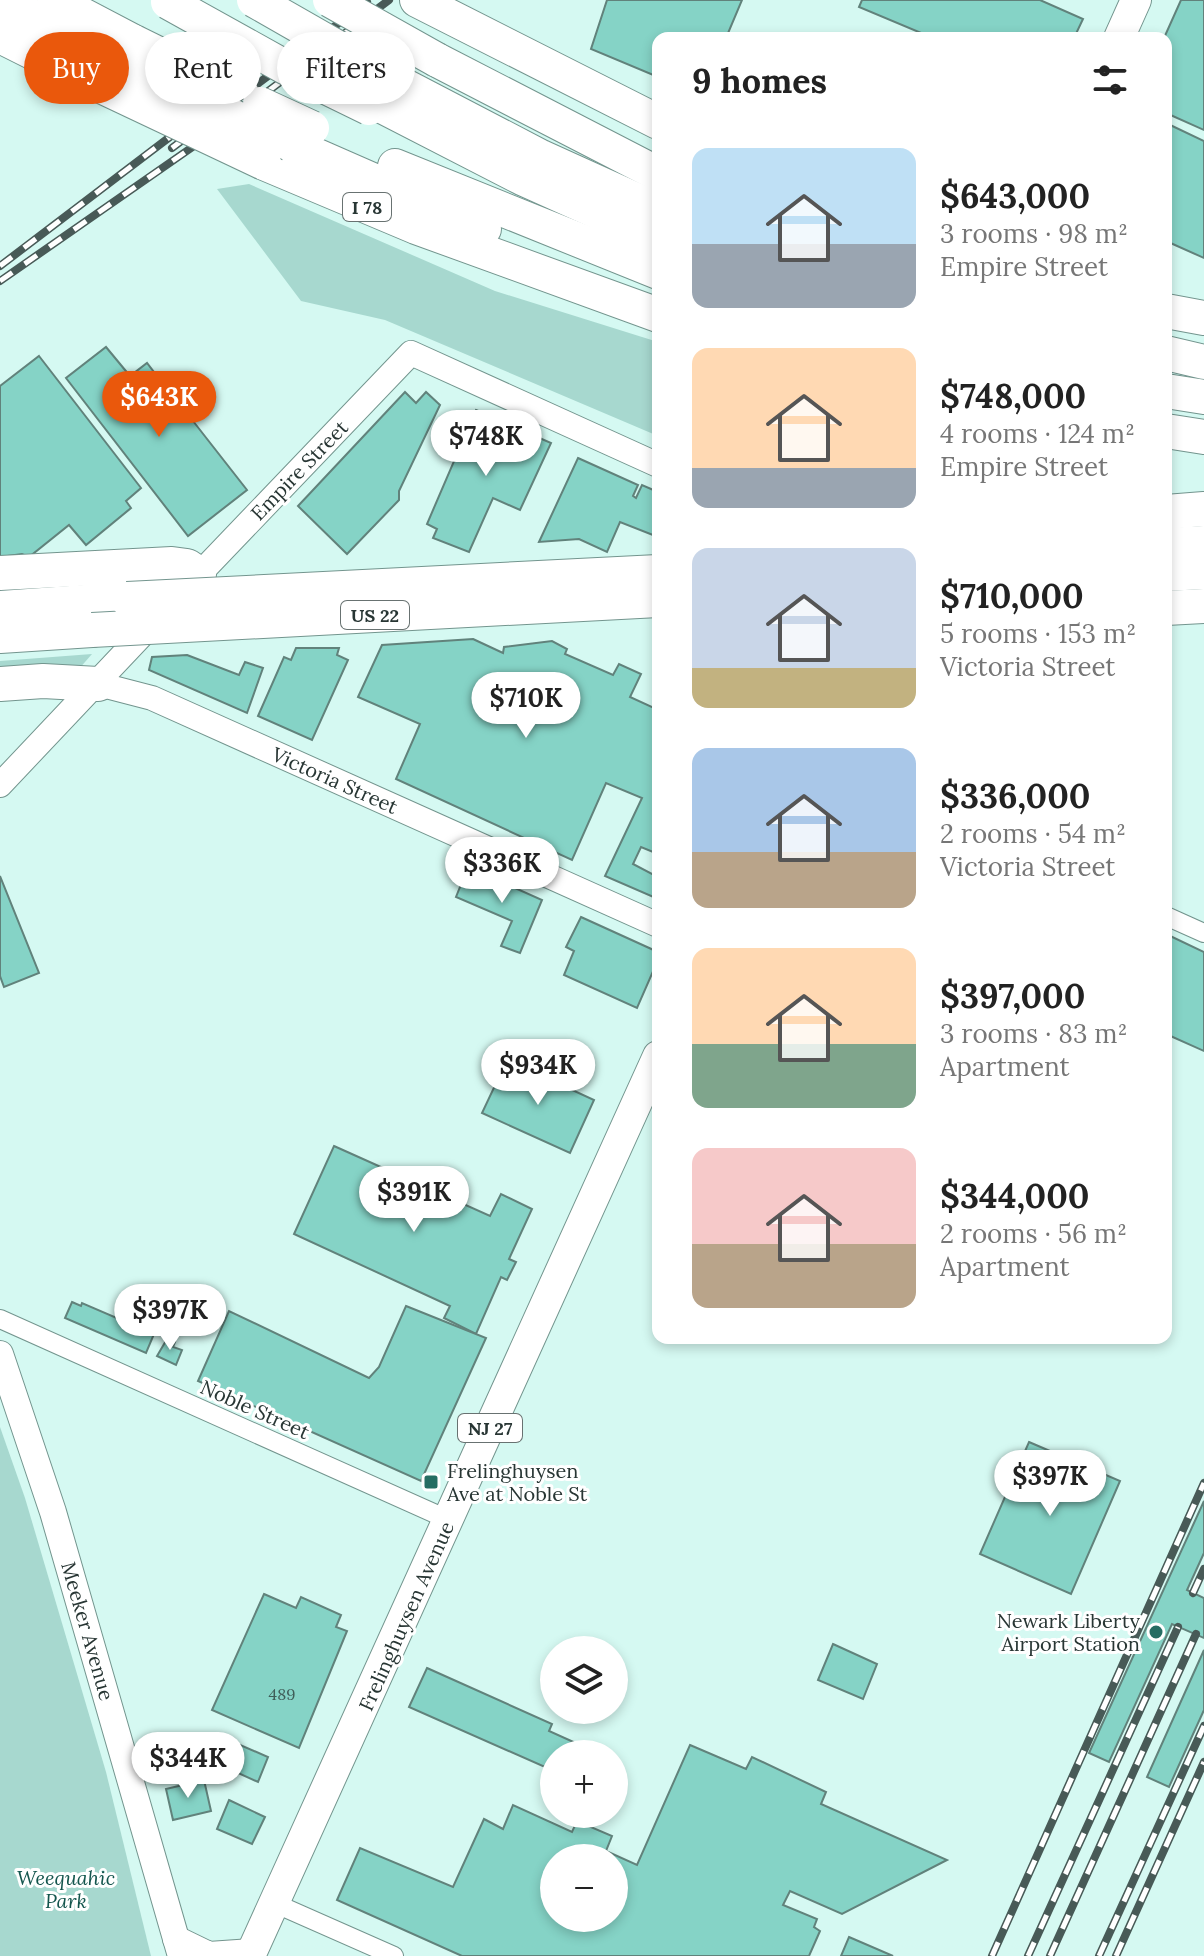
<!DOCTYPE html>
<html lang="en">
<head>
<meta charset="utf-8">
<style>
  :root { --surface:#fff; --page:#f2f2f2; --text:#222; --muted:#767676; --accent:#ea580c }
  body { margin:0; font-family:Lora,serif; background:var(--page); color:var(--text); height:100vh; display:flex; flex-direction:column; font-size:30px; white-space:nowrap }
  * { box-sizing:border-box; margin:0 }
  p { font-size:26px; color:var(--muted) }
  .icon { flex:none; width:44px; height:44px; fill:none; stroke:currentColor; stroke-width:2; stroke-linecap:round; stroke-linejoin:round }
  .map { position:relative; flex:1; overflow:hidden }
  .drawer { position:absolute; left:652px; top:32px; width:520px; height:1312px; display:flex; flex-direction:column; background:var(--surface); border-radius:16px; box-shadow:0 4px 12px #0003 }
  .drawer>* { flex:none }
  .guide { position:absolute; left:24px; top:32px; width:508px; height:72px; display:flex; gap:16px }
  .controls { position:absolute; left:540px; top:1636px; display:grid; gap:16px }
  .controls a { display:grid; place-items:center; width:88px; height:88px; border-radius:50%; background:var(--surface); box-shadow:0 4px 12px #0003; font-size:40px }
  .price { position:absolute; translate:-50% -68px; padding:0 18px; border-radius:28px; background:#fff; color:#222; font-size:26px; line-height:52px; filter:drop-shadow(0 2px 4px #0008) }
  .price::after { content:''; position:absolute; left:50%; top:48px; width:24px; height:18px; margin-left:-12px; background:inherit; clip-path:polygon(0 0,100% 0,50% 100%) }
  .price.selected { background:var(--accent); color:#fff }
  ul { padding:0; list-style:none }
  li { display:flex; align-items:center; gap:24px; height:200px; padding:0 40px }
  li span { display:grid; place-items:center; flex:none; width:224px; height:160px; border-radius:16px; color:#555 }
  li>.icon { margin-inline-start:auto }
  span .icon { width:96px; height:96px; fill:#fffc; stroke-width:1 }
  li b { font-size:34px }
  h2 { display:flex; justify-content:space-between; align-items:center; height:96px; padding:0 40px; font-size:34px }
  .pill { padding:0 28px; border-radius:36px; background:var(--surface); box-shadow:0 4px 12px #0003; font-size:28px; line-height:72px }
  .pill.selected { background:var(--accent); color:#fff }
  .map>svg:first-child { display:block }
  .green { fill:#a7d8cf }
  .building { fill:#85d3c6; stroke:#61827b; stroke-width:2; fill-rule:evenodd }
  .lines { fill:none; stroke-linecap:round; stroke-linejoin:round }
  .minor-casing { stroke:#73958e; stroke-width:20 }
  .tertiary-casing { stroke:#73958e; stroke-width:26 }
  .secondary-casing { stroke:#73958e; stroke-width:28 }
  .primary-casing { stroke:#73958e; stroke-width:32 }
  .motorway-casing { stroke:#73958e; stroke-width:36 }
  .minor { stroke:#fff; stroke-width:18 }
  .tertiary { stroke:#fff; stroke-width:24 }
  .secondary { stroke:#fff; stroke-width:26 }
  .primary { stroke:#fff; stroke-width:30 }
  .motorway { stroke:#fff; stroke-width:34 }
  .rail-casing { stroke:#485a57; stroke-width:8 }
  .rail { stroke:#fff; stroke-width:5; stroke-dasharray:15; stroke-linecap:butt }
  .motorway-bridge-casing { stroke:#73958e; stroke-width:36; stroke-linecap:butt }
  .motorway-bridge { stroke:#fff; stroke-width:34 }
  .poi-dot { fill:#266d63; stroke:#fff; stroke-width:3 }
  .labels { text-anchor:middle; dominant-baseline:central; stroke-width:6; stroke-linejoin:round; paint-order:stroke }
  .number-label { font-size:16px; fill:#3f5d58 }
  .shield { fill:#fff; stroke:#687271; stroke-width:2 }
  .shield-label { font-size:18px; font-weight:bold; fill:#283634 }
  .street-label { font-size:20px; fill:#283634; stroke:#fff }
  .poi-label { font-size:20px; fill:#283634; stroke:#fff; text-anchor:start }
  .park-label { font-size:20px; font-style:italic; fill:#13554d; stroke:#fff }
</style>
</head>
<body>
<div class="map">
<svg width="1204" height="1956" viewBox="0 0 1204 1956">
  <rect width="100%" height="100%" fill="#d5f9f2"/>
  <g class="green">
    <polygon points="249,184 495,291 658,342 658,436 385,320 301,301 217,189"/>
    <polygon points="92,654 78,670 0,675 0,661"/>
    <polygon points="0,1427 25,1498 106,1772 151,1956 0,1956"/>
  </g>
  <g class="building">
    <polygon points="607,0 742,0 726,38 658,38 658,77 591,49"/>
    <polygon points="862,0 1040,0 1083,19 1074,38 933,38 859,7"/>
    <polygon points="1181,0 1204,0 1204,130 1166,113 1164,38"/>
    <polygon points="1166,123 1204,141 1204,258 1166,241"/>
    <polygon points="106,347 130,376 147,363 164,385 175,376 186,389 175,398 247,490 188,536 66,378"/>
    <polygon points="39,356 141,488 126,501 131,508 86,545 69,525 29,557 22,554 0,557 0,386"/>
    <polygon points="405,392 416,403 426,392 440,405 399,491 399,500 347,554 298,506"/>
    <polygon points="476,410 551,443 520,510 493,498 469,552 433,538 437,529 427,524"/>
    <polygon points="578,458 638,485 633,496 636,498 642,485 658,492 658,537 620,522 607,552 579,539 539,542"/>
    <polygon points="473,639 503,653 504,647 552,641 567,649 565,654 613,675 619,664 641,674 630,697 656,709 658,704 658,854 641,847 633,864 658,877 658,899 605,876 642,798 606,783 572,860 396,779 420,724 358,697 382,645"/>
    <polygon points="296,648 339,648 337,655 348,660 312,740 258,716 284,657 291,660"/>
    <polygon points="187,655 239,675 245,662 263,668 247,713 149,670 152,657"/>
    <polygon points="468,867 542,900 520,953 501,946 512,921 456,897"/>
    <polygon points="0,876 39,973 4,987 0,976"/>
    <polygon points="581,917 658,952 658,960 637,1008 564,975 574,951 566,947"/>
    <polygon points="1166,934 1204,952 1204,1051 1166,1034"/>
    <polygon points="507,1060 594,1100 570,1153 482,1113"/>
    <polygon points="334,1146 490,1216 501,1194 532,1209 509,1259 516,1262 507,1280 501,1277 476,1334 444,1318 450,1306 294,1234"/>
    <polygon points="72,1302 81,1306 82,1303 154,1334 146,1353 65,1318"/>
    <polygon points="406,1306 486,1338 421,1481 198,1381 229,1311 369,1378 379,1367"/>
    <polygon points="167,1339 175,1342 173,1347 182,1350 176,1365 157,1356"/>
    <polygon points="1029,1442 1120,1481 1071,1594 980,1554"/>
    <polygon points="1204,1501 1204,1553 1187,1590 1204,1598 1204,1638 1172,1624 1109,1762 1089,1753"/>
    <polygon points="264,1594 296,1608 301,1597 341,1615 336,1627 347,1631 299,1748 212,1710"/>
    <polygon points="833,1644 877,1664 863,1699 818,1680"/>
    <polygon points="1204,1650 1204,1710 1169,1787 1147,1777"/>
    <polygon points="427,1668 552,1724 549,1731 600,1754 554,1754 554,1771 409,1707"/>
    <polygon points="206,1734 214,1737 215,1734 268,1757 258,1782 205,1758 207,1753 199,1749"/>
    <path d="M690,1745L746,1769L752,1757L826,1792L821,1804L947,1860L842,1914L790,1891L783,1905L817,1919L814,1927L820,1931L809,1956H462L337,1900L360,1848L453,1887L484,1819L503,1829L513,1805L572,1832L577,1821L612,1836L606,1851L637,1865ZM554,1858H614V1918H554Z"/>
    <polygon points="204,1780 211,1811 173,1820 166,1789"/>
    <polygon points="229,1800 265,1817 252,1844 217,1829"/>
    <polygon points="849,1937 893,1956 841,1956"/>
  </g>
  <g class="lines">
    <defs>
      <g id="minor">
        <polyline points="1166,916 1204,933"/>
        <polyline points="0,1319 449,1520"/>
        <polyline points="274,1903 394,1956"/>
      </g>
      <g id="tertiary">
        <polyline points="188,586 411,353 658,465"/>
        <polyline points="98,684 152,698 658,925"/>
        <polyline points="0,785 155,621"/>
      </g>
      <g id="secondary">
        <polyline points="0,1354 53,1512 181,1956"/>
        <polyline points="176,1939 209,1955 252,1952"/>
      </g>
      <g id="primary">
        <polyline points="1119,38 1136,0"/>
        <polyline points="250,1956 658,1056"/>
      </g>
      <g id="motorway">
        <polyline points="0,0 112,58"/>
        <polyline points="54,0 134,42"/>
        <polyline points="417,0 658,122"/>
        <polyline points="0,36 84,78"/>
        <polyline points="437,60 658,174"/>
        <polyline points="401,84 541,157 658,210"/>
        <polyline points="376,103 522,178 658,239"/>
        <polyline points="290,144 484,229"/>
        <polyline points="264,163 416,227 658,315"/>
        <polyline points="395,166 658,272"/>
        <polyline points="1166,311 1204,318"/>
        <polyline points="1166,353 1204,362"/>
        <polyline points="1166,391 1204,397"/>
        <polyline points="1166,431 1204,437"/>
        <polyline points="1166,512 1204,509"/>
        <polyline points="1166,545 1204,543"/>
        <polyline points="0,573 172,564 187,566 199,574"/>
        <polyline points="1166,574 1204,572"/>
        <polyline points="0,608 127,599"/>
        <polyline points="1166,608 1204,606"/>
        <polyline points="0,636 92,630"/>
        <polyline points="0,684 43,681 98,684"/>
      </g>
    </defs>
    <use href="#minor" class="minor-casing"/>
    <use href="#tertiary" class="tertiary-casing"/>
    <use href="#secondary" class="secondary-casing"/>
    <use href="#primary" class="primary-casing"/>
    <use href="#motorway" class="motorway-casing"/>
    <use href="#minor" class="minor"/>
    <use href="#tertiary" class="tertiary"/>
    <use href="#secondary" class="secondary"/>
    <use href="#primary" class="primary"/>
    <use href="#motorway" class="motorway"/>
    <defs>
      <g id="rail">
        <polyline points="172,148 367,2"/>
        <polyline points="0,266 179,130"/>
        <polyline points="0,281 214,132 389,0"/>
        <polyline points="1193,1593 1204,1569"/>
        <polyline points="992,1956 1204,1483"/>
        <polyline points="1028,1956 1178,1627"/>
        <polyline points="1050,1956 1196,1634"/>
        <polyline points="1099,1956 1204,1726"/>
        <polyline points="1116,1956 1204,1762"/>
      </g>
    </defs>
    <use href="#rail" class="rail-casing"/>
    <use href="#rail" class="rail"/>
    <defs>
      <g id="motorway-bridge">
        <polyline points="254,0 401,84"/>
        <polyline points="330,0 437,60"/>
        <polyline points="168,2 285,67 369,108"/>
        <polyline points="134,42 199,74"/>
        <polyline points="112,58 290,144"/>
        <polyline points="84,78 264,163"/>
        <polyline points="260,104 312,128"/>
        <polyline points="127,599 658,572"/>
        <polyline points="92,630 658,600"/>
      </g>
    </defs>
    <use href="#motorway-bridge" class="motorway-bridge-casing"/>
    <use href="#motorway-bridge" class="motorway-bridge"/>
  </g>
  <g class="poi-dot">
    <rect x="423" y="1474" width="16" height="16" rx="4"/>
    <circle cx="1156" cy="1632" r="8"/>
  </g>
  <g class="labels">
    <g class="number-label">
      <text x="282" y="1694">489</text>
    </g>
    <g class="shield">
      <rect x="343" y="193" width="48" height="28" rx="6"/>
      <rect x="341" y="601" width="68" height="28" rx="6"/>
      <rect x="458" y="1414" width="64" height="28" rx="6"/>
    </g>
    <g class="shield-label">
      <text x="367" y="207">I 78</text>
      <text x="375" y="615">US 22</text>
      <text x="490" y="1428">NJ 27</text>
    </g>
    <g class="street-label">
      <text transform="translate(299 470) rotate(-46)">Empire Street</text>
      <text transform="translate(335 780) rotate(24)">Victoria Street</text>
      <text transform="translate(255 1409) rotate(24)">Noble Street</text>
      <text transform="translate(406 1616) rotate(-66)">Frelinghuysen Avenue</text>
      <text transform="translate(88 1631) rotate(74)">Meeker Avenue</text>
    </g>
    <g class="poi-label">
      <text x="447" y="1470">Frelinghuysen<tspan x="447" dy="23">Ave at Noble St</tspan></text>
      <text x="1140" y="1620" text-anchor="end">Newark Liberty<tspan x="1140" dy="23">Airport Station</tspan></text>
    </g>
    <g class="park-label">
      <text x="66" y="1877">Weequahic<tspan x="66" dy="23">Park</tspan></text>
    </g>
  </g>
</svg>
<div class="controls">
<a><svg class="icon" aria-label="layers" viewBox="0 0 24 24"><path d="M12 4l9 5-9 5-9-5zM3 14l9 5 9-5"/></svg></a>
<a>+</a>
<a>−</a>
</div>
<b class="price selected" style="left:159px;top:439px">$643K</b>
<b class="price" style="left:486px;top:478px">$748K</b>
<b class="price" style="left:526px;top:740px">$710K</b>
<b class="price" style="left:502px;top:905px">$336K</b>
<b class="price" style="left:538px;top:1107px">$934K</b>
<b class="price" style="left:414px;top:1234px">$391K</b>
<b class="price" style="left:170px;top:1352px">$397K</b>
<b class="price" style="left:1050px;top:1518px">$397K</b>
<b class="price" style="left:188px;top:1800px">$344K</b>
<div class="guide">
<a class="pill selected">Buy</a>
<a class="pill">Rent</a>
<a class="pill">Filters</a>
</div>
<section class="drawer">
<h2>9 homes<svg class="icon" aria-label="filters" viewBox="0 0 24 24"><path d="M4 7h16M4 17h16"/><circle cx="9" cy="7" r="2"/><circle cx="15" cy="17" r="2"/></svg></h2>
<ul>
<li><span style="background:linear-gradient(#bfe0f5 60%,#9aa5b1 0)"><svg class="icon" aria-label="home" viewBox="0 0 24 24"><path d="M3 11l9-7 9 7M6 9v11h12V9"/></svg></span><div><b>$643,000</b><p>3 rooms · 98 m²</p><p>Empire Street</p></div></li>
<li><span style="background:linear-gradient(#ffd9b3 75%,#9aa5b1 0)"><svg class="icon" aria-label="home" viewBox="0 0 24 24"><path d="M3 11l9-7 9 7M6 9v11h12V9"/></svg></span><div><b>$748,000</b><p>4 rooms · 124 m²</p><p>Empire Street</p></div></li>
<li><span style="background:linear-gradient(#c9d6e8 75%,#c2b280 0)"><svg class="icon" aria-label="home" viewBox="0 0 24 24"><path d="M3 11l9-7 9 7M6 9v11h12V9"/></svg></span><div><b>$710,000</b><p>5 rooms · 153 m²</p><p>Victoria Street</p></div></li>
<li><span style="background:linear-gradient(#a9c7e8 65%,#b9a48a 0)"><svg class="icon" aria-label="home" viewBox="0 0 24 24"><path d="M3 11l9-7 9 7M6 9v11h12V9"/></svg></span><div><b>$336,000</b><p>2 rooms · 54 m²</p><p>Victoria Street</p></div></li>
<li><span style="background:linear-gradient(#ffd9b3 60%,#7fa58c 0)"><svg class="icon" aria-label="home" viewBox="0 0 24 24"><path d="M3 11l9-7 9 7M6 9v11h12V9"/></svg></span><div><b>$397,000</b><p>3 rooms · 83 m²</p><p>Apartment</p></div></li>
<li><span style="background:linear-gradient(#f6c9c9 60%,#b9a48a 0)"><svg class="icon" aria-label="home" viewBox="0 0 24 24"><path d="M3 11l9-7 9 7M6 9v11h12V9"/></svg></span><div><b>$344,000</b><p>2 rooms · 56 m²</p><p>Apartment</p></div></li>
</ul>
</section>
</div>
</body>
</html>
